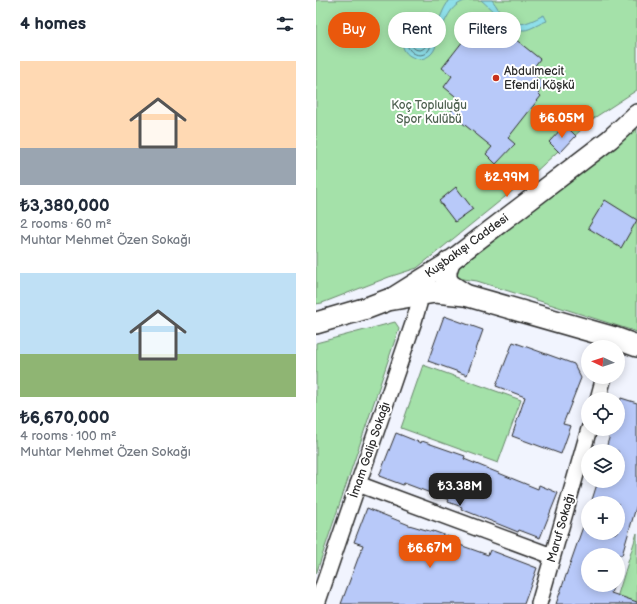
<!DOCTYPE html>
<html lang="en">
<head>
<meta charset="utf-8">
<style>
  :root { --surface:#fff; --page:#f6f6f7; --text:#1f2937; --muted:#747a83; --accent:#ea580c }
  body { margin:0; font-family:"Balsamiq Sans",sans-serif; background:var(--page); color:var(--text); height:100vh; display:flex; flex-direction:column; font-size:15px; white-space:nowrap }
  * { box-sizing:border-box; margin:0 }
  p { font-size:13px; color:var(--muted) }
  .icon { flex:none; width:22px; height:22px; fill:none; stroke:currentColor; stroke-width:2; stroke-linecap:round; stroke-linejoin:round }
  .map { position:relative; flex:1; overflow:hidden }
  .drawer { display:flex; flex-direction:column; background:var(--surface); width:316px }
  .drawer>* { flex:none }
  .guide { position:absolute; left:12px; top:12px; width:249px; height:36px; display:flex; gap:8px }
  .needle { width:26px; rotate:274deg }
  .buttons { position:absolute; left:265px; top:340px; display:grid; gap:8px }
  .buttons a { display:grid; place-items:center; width:44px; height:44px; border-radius:50%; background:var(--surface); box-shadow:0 2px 10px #0003; font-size:20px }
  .price { position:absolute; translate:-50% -34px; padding:0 9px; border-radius:8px; background:var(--accent); color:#fff; font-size:13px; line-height:26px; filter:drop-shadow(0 1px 2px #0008) }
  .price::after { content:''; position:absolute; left:50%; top:24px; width:12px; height:9px; margin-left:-6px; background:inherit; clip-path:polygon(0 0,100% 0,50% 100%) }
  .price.current { background:#222; color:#fff }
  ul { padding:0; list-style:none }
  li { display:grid; align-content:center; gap:8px; height:212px; padding:0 20px }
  li span { display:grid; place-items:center; height:124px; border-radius:0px; color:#555 }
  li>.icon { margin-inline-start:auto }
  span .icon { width:72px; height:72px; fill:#fffc; stroke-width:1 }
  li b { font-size:17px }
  h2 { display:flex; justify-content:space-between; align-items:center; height:48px; padding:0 20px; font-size:17px }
  .pill { padding:0 14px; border-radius:18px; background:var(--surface); box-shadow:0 2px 10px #0003; font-size:14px; line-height:36px }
  .pill.current { background:var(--accent); color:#fff }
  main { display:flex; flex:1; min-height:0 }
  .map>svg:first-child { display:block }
  .green { fill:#a4e1a9; stroke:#68866a }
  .water { fill:#8edfe9; stroke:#66979d }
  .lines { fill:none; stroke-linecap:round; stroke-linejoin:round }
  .shore { stroke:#537377; stroke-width:1 }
  .building { fill:#b8c9f9; stroke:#2b2b2b }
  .minor-casing { stroke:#2b2b2b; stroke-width:18 }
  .tertiary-casing { stroke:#2b2b2b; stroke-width:22 }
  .secondary-casing { stroke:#2b2b2b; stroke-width:24 }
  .minor { stroke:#fff; stroke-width:15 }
  .tertiary { stroke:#fff; stroke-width:19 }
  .secondary { stroke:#fff; stroke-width:21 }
  .poi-dot { fill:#c8321e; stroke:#fff; stroke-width:1.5 }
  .labels { text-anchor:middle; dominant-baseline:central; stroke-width:4; stroke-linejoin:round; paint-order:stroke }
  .poi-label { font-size:12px; fill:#2b2b2b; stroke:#fff; text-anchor:start }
  .park-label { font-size:12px; fill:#4f6251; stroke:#fff }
  .street-label { font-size:12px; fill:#2b2b2b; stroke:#fff }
</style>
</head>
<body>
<main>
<section class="drawer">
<h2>4 homes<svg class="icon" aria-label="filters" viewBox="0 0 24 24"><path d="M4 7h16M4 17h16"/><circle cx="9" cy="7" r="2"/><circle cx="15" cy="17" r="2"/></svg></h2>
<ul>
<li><span style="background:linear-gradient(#ffd9b3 70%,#9aa5b1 0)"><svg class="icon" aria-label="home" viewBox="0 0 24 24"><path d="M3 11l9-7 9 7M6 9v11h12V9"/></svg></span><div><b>₺3,380,000</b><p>2 rooms · 60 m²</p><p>Muhtar Mehmet Özen Sokağı</p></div></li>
<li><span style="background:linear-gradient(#bfe0f5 65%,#8fb573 0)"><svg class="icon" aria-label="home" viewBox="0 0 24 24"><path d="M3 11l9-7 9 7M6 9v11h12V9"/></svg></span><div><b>₺6,670,000</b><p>4 rooms · 100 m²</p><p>Muhtar Mehmet Özen Sokağı</p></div></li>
</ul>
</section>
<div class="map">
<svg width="321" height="604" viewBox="0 0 321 604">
  <rect width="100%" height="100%" fill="#f1f4fe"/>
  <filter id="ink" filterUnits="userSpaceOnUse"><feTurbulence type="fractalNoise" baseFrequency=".025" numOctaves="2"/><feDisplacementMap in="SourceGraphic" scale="8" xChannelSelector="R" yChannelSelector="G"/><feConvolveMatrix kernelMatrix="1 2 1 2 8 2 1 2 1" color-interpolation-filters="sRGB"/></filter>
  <g filter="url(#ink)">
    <g class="green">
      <polygon points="0,0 321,0 321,90 278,118 215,176 101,268 73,277 6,303 0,304"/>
      <polygon points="321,129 321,332 161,281 141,278 139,272 148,260"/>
      <polygon points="79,322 83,328 0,574 0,343"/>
      <polygon points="107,365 205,400 182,463 85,428"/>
      <polygon points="321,533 321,604 299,604"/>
    </g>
    <g class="water">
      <path d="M134,0H152C131,5 132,22 120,35C121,43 120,50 114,55C110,58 105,60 99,58C74,51 90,12 115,29C126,21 125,9 134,0Z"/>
      <path d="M165,0H176C181,6 184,13 189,18C201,30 215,21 228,15L231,21C224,23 214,30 208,30C193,31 176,9 165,0Z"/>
    </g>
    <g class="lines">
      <g class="shore">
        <path d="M101,29L109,30L116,34C118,69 81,54 93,33Z"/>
        <circle cx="103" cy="42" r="8"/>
      </g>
    </g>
    <g class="building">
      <polygon points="172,31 188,43 194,35 224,59 214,72 229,84 222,93 225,96 192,138 199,144 180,164 170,154 176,147 134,113 144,100 128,87 136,76 126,68 154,32 164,40"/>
      <polygon points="249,125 260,136 244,153 233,142"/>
      <polygon points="140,187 157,209 139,222 123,201"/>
      <polygon points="289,200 321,220 305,248 272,228"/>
      <polygon points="128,316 167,330 151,375 112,361"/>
      <polygon points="197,342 258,364 265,378 247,424 255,426 245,454 196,436 209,397 180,386"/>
      <polygon points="305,398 321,403 321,504 306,555 272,555 272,585 298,585 295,593 321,602 321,604 240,604 269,521 272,521 272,533 302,533 302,503 275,503 282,481 302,481 302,451 289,451 296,429 302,429 302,408"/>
      <polygon points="80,433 105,443 106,441 149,456 148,459 222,489 223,485 242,493 224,538 203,530 202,532 145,509 146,507 132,502 133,500 88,483 87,485 63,476"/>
      <polygon points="51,508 93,525 117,532 117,531 142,540 141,544 172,555 174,550 221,568 208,604 25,604 47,545 38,542"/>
    </g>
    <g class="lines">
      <defs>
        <g id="minor">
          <polyline points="282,399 288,377"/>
          <polyline points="42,484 236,556"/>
          <polyline points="1,604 98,321 103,304 100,295"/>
          <polyline points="223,604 273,429"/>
        </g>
        <polyline id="tertiary" points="74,299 133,262 294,139 321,114"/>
        <g id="secondary">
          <polyline points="133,262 130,271 130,279 134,285 149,295"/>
          <polyline points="0,323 51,308 72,300 119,292 149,295 299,338 321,346"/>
        </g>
      </defs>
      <use href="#minor" class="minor-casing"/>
      <use href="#tertiary" class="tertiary-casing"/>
      <use href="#secondary" class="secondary-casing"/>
      <use href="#minor" class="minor"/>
      <use href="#tertiary" class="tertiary"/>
      <use href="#secondary" class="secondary"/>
    </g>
  </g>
  <circle class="poi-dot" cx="180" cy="78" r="4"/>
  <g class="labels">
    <g class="poi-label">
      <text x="188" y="71">Abdulmecit<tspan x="188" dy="14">Efendi Köşkü</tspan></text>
    </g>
    <g class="park-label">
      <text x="113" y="105">Koç Topluluğu<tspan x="113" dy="14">Spor Kulübü</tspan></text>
    </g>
    <g class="street-label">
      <text transform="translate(151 246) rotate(-36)">Kuşbakışı Caddesi</text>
      <text transform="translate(54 450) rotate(-71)">İmam Galip Sokağı</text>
      <text transform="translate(245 528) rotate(-74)">Maruf Sokağı</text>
    </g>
  </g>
</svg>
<div class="buttons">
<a><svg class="needle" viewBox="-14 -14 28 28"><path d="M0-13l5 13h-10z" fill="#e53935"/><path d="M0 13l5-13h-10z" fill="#747a83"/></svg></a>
<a><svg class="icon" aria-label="locate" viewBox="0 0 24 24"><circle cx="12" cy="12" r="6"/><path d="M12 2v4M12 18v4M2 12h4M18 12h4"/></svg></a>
<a><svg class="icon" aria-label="layers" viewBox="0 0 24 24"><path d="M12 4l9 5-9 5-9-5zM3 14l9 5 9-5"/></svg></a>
<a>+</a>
<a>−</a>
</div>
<b class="price" style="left:246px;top:139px">₺6.05M</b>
<b class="price" style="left:191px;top:198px">₺2.99M</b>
<b class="price current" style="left:144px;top:507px">₺3.38M</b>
<b class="price" style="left:114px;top:569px">₺6.67M</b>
<div class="guide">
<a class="pill current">Buy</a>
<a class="pill">Rent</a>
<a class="pill">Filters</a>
</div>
</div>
</main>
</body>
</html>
